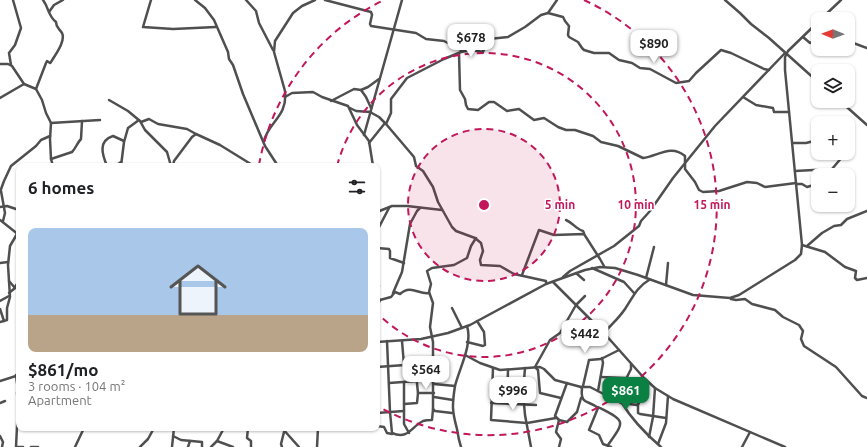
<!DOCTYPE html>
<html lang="en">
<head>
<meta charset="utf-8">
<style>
  :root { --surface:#fff; --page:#f6f6f6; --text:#202124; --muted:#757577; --accent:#0b8043 }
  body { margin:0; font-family:Ubuntu,sans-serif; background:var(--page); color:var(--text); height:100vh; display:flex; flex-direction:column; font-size:15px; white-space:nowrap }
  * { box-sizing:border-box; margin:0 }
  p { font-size:13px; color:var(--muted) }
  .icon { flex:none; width:22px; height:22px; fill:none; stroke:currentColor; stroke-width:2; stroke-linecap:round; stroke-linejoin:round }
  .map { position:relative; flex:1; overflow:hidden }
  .sheet { position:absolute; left:16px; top:163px; width:364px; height:268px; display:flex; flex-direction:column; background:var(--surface); border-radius:8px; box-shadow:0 1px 3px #0004 }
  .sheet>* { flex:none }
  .needle { width:26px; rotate:271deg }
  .fabs { position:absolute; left:811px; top:12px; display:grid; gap:8px }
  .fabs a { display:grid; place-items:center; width:44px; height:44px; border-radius:8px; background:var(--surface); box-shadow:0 1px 3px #0004; font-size:20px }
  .price { position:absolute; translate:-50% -34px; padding:0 9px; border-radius:8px; background:#fff; color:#222; font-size:13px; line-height:26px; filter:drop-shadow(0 1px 2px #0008) }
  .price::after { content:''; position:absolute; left:50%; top:24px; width:12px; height:9px; margin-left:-6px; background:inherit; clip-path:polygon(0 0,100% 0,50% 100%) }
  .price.selected { background:var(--accent); color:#fff }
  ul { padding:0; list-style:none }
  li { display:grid; align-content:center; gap:8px; height:212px; padding:0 12px }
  li span { display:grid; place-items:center; height:124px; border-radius:8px; color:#555 }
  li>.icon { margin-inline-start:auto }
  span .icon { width:72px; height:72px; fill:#fffc; stroke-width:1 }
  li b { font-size:17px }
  h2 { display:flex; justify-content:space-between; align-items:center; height:48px; padding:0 12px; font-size:17px }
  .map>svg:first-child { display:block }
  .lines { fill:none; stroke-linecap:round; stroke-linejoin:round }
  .minor { stroke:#4f4f4f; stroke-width:2.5 }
  .ring { fill:none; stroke:#c2185b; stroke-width:2; stroke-dasharray:7 5 }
  .centre { fill:#c2185b; stroke:#fff; stroke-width:2 }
  .ring-label { font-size:12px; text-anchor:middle; font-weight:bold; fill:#c2185b; stroke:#fff; stroke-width:3; stroke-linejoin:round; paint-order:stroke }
</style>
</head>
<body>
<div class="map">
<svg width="867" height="447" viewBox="0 0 867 447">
  <rect width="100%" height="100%" fill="#fff"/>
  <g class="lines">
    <g class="minor">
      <polyline points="151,0 143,27 173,29 216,27"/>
      <polyline points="195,0 205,8 214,20 228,52 229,59 233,65 243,94 265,146 278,166"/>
      <polyline points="246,0 256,11 259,23 273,50"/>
      <polyline points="325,0 371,12 372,15 370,24 371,26 416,33 426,39 444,41 463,51"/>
      <polyline points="725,0 740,13 751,24 769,38 818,82"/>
      <polyline points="49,12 54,5 63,0"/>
      <polyline points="548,13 563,17 565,21 569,26 568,35 569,37 578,42 582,48 584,50 594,53 609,53 619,60 632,63 640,68 650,69 676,83 689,81 696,73 721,50 731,53 764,69 769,70"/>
      <polyline points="821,19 841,0"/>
      <polyline points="803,37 810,43 818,38"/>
      <polyline points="848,41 867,48"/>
      <path d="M459,53L460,90L465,99L466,105L468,109L478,110L489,102H494L507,111L519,109L534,120L544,118L558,127L566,130H575L593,136L601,142L618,146L643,158C658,156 671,144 685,156V169L695,182L699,190L703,192L719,191L747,182L757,183L765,187L796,183"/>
      <polyline points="0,64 8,64 12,66 24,84 36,89 42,100 46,113 51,123 50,139 51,159 53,166"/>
      <polyline points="11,65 9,53 15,45 21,28 13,0"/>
      <path d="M36,89L46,63L47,61L50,63L51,62C55,55 66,41 62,33C59,28 56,28 56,22C48,16 49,8 43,0"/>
      <polyline points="361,90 366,97 371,108"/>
      <polyline points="285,97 292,93 313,92 322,97 348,106 357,125 369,141 373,166"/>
      <polyline points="743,97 756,105 773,108 774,112 789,112"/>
      <polyline points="0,98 24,84"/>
      <polyline points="109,100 128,111 140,121 145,130 167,152 171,166"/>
      <polyline points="331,101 354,89 361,90 368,87 379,79"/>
      <polyline points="840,101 867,125"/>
      <polyline points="350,108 356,111 371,112"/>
      <polyline points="370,112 379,117 386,124 414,157 416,166 423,171 433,187 438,202 452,227 456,231 475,238 481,243 483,251 480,260 481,265 500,266 514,274 546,281 546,283"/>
      <polyline points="141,122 149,119 158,124 187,129 196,134"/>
      <polyline points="51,123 100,120"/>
      <polyline points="386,124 391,113 391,99 407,78 444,59 461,52 472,50 483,52 487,41 489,39 508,37 525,27 541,15 548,13 557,0"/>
      <polyline points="364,135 402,0"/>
      <polyline points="848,137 851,139"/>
      <path d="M264,141C268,122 288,117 285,91L274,52L275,41L293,13L302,6L315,0"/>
      <polyline points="369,143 385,123"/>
      <polyline points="793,143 806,143 818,140"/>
      <polyline points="848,145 852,142"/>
      <path d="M51,159L72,152C76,148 77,143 81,139L82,121"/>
      <path d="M107,166C102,154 98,141 113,136L124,141"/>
      <polyline points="115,166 121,162"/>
      <polyline points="121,166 124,142 128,128 139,120"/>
      <polyline points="173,166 174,161 192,137 196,134 220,145 254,166"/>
      <polyline points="795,171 832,169 843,156 843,153"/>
      <polyline points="796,184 802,184 807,187 817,184"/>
      <polyline points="1,191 5,213 3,221"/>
      <polyline points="0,192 4,181 11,166 36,146 41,140 50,136"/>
      <polyline points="0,207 7,206 19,210"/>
      <polyline points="377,212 392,206 407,206 442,210"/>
      <polyline points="0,220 19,235"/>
      <path d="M566,220C573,223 576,229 583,231L584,233"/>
      <polyline points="377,231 389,208"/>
      <polyline points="802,245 825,252 845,267 856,271 855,278 857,280 867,278"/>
      <polyline points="807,246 822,233 834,226 841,225 847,219 867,211"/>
      <polyline points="377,248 389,249 390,251 390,258 404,263"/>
      <polyline points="0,263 8,262"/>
      <polyline points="592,268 624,282 634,293"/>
      <polyline points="576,273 584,280"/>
      <polyline points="522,275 539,230 554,235 584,234 600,259 604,266"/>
      <polyline points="563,277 570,271 614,246 639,226 641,221 650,211 673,178 715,126 785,53"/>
      <polyline points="646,278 654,247"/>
      <polyline points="377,280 379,286 377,289"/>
      <polyline points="9,281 15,288"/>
      <polyline points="553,282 604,333 644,378 655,388 673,399 785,447"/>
      <polyline points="666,285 668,263"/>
      <polyline points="15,287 19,281"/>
      <polyline points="9,293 15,288 19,287"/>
      <polyline points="393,293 402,272 410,224 417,211 420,208"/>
      <polyline points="377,297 380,300 377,307"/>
      <polyline points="731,299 736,300 745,299 752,304 775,310 783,317 799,325 803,331 801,339 804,346 836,367 862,396 867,398"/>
      <path d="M380,300L391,297L395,292L400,294C411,284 419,295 429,293"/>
      <polyline points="0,301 9,296"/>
      <polyline points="452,308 462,328"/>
      <polyline points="0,309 4,321"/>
      <polyline points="0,322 7,320 7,308 10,297 8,265 10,246 17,234"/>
      <path d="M604,333C611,325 619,318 625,309C633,297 637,287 649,280"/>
      <polyline points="387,341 390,412 404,411"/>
      <polyline points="402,341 404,365"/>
      <polyline points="377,342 421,339 448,333 470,325 546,284 585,270 600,267 615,268 638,275 693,295 730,298 739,295 795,260 801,254 802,245 785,70 785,57 788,51 818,22"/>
      <polyline points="467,342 483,346 485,345 484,332 477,321"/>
      <path d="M465,355L480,363L500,370L540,367L544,369L555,380L581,387L582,389C580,405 589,400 598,408L589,430L599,435L603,444L611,447"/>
      <polyline points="377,367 433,363"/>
      <polyline points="535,367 550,340 560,333 576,305 585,296"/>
      <polyline points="493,368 491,420 527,423 556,418"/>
      <polyline points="525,368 523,393 525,415 531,447"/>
      <polyline points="536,368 538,370 540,393 561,398"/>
      <polyline points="16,375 17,383 19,388"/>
      <polyline points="601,377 626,378"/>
      <polyline points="0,381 19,375"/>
      <polyline points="404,382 404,424 409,433"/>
      <polyline points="389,383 417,381"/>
      <polyline points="434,384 455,386"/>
      <polyline points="583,386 589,360 601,359 619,350"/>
      <polyline points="581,387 590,387 621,403 637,405 639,403 640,385 644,378"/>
      <polyline points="598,391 603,363 602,358"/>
      <polyline points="418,393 434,393"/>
      <polyline points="434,397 453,400"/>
      <polyline points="0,403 5,401"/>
      <polyline points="491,403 536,405"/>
      <polyline points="507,403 508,370"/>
      <path d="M622,403C632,420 646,434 661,447"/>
      <polyline points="624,403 624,383 631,369 631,364"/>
      <polyline points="404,404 417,403 418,393 415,364"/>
      <polyline points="638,404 638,413 640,414 666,418"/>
      <path d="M598,407C625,421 626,420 608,445"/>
      <path d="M377,413L390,412L392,433C408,440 411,427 423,421C426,420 429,420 432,420L433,409"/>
      <polyline points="452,413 435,411 433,409 433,342 430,327 433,303 429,292 431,284 427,271 432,268 454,265 467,258 471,246 476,238"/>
      <polyline points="559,420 567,422 577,412 581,398"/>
      <polyline points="377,426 384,427 387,433 392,434"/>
      <polyline points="248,428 247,438 251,441 251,447"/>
      <polyline points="282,428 299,447"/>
      <polyline points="0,436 3,442 2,447"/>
      <polyline points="173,436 181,440 202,442 202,447"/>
      <polyline points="649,437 653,417 655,388"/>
      <polyline points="217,441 233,447"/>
      <polyline points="658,444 666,423 668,396"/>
      <polyline points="16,447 18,405 17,393 18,387"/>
      <polyline points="17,447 23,447"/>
      <polyline points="31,447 38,447"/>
      <polyline points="75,447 84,428"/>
      <polyline points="140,447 148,439 154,428"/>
      <polyline points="172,447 174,428"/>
      <polyline points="188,447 190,441"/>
      <polyline points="211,447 217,441 224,428"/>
      <polyline points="282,447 281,444 285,428"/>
      <polyline points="317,447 318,428"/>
      <path d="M461,447C459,441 458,436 457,429C452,411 452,405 455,386C459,369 473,344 467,326"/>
      <polyline points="559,447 561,439 556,432 559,420 555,416 567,383"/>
      <polyline points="742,447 750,432"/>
    </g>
  </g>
  <circle cx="484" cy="205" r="76" fill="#c2185b" fill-opacity=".12"/>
  <g class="ring">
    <circle cx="484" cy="205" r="76"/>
    <path d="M337 166A152 152 0 1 1 377 313"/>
    <path d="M259 165A228 228 0 0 1 384 0M584 0A228 228 0 1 1 379 407"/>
  </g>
  <circle cx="484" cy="205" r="6" class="centre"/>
  <g class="ring-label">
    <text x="560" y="209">5 min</text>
    <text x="636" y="209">10 min</text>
    <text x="712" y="209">15 min</text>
  </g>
</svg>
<div class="fabs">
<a><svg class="needle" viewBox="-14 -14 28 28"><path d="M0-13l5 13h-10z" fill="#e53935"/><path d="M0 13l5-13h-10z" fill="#757577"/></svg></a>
<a><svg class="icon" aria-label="layers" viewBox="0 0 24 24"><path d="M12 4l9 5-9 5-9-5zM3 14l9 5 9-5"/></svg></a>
<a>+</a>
<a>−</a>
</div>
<b class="price" style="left:471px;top:58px">$678</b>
<b class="price" style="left:654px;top:64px">$890</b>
<b class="price" style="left:585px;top:354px">$442</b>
<b class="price" style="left:426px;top:390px">$564</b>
<b class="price" style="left:513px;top:411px">$996</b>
<b class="price selected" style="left:626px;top:411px">$861</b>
<section class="sheet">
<h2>6 homes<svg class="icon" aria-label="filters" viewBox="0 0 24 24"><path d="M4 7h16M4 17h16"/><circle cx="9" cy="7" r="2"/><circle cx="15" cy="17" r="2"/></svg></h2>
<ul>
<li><span style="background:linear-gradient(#a9c7e8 70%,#b9a48a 0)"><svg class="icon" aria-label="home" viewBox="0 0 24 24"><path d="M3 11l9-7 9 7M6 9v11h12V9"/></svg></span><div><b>$861/mo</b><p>3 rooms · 104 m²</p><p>Apartment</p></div></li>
</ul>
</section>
</div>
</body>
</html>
